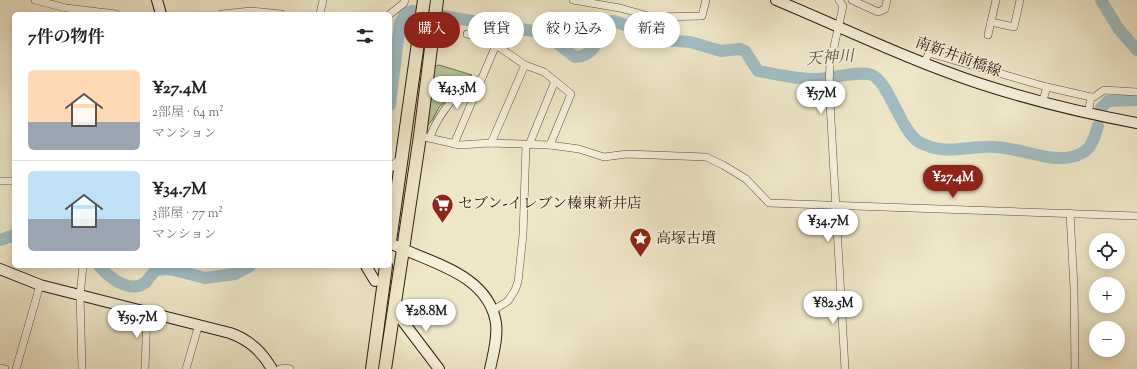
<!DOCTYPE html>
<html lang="ja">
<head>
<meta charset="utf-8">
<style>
  :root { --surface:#fff; --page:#f2f2f2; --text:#222; --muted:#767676; --line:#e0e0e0; --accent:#8f2418 }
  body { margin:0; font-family:"Sorts Mill Goudy","Noto Serif JP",serif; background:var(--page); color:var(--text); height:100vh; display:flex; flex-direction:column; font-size:15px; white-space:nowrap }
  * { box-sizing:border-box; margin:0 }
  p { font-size:13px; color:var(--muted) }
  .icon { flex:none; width:22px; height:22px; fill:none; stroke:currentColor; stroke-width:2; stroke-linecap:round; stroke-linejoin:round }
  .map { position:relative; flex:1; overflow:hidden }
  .panel { position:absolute; left:12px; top:12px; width:380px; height:256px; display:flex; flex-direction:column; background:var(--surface); border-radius:6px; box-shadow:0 2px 10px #0003 }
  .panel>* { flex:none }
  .banner { position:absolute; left:404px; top:12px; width:380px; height:36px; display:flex; gap:8px }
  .buttons { position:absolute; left:1089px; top:233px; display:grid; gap:8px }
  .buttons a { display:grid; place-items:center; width:36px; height:36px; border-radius:50%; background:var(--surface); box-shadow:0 2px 10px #0003; font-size:20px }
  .price { position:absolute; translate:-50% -34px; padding:0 9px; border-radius:14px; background:#fff; color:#222; font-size:13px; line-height:26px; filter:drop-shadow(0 1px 2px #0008) }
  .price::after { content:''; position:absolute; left:50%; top:24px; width:12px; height:9px; margin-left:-6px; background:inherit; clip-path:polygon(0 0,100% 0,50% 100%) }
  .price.current { background:var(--accent); color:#fff }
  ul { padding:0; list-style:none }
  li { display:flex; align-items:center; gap:12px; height:100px; padding:0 16px }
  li+li { border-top:1px solid var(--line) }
  li span { display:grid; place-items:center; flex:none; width:112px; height:80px; border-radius:6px; color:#555 }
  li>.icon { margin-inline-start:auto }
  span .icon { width:48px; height:48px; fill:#fffc; stroke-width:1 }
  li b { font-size:17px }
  h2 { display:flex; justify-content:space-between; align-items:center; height:48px; padding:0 16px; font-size:17px }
  .chip { padding:0 14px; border-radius:18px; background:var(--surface); box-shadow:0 2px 10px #0003; font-size:14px; line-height:36px }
  .chip.current { background:var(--accent); color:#fff }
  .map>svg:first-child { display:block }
  .green { fill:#b4c699; stroke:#747154 }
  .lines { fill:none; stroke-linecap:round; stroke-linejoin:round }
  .river { stroke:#a0bcc1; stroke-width:12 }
  .street-casing { stroke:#624e3d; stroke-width:8 }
  .secondary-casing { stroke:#331c0f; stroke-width:12 }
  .primary-casing { stroke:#331c0f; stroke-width:14 }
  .street { stroke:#f4efdb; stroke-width:7 }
  .secondary { stroke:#f4efdb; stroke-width:10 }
  .primary { stroke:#eee6c7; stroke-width:12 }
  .labels { text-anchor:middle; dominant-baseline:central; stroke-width:3; stroke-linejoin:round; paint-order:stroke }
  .street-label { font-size:15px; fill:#331c0f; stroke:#f4efdb }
  .poi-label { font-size:15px; fill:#331c0f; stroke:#f4efdb; text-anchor:start }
  .water-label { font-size:16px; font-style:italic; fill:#59544d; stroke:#f4efdb }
</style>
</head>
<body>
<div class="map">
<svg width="1137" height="369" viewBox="0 0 1137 369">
  <rect width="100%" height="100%" fill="#eee6c7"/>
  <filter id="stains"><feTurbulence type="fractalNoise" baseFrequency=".005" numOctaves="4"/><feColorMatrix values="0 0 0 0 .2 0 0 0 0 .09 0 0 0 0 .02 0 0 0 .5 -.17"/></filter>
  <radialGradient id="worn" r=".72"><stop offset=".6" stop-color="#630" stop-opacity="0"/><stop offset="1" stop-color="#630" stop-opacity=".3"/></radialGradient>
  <polygon class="green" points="439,65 472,75 454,90 450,97 439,107 433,119 423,131 432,67"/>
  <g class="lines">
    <g class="river">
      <polyline points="1101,0 1118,28 1137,50"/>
      <path d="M390,105L400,23L405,14L412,11L539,32L553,40L575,57C596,56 599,37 608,22L614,21L666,40L690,42L721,51L740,49L745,51L758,71C776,74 796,79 815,79C831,79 859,70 872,75C888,81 901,131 919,142C946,157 967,145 996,147C1018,148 1050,162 1071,157C1090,153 1093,143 1098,126"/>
      <polyline points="1101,108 1108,101 1137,100"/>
      <polyline points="0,240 14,235"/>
      <path d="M99,266C109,277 130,295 146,282C149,278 153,273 156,270L170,269L205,278L235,274L250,266"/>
    </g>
    <defs>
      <g id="street">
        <polyline points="35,0 66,8 116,14"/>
        <polyline points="573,0 620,8 652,17 702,16 706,0"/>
        <polyline points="839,0 843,6 830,65 829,85 845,369"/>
        <polyline points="852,0 878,12 885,9 887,0"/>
        <polyline points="222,14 251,11 281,14"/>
        <polyline points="320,14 323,0"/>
        <polyline points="390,14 404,3 405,0"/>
        <polyline points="991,22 1014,27 1020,0"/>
        <polyline points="467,34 488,39 496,45"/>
        <polyline points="988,35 996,0"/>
        <polyline points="924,63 929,53 1047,87 1091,97 1094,97 1104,90 1137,92"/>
        <polyline points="1042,103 1047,87"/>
        <polyline points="1088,114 1091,97"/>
        <polyline points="420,136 460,145 491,143 550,145 579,149 604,157 627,154 706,157 723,165 746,179 769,203 1137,216"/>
        <path d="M430,137C437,117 460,84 481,79"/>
        <polyline points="491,143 525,65"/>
        <polyline points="454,144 496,45 525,65 544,72 571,94 550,145"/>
        <polyline points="529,145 555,81"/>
        <polyline points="390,169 396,162"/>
        <polyline points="0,181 14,181"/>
        <polyline points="1070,213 1074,288 1075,369"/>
        <polyline points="492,311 508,301 515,290 518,282 523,235 526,145"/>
        <polyline points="0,368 5,369"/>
        <polyline points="16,369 40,285"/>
        <polyline points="82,369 80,295 83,266"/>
        <polyline points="145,369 147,311"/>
        <polyline points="186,369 199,324"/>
        <polyline points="280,369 285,368 290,369"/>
      </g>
      <g id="secondary">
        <polyline points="157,0 161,14"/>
        <path d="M776,0C843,28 909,60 978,83C1030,100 1083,113 1137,123"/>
        <path d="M390,243C429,263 488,273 496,323C498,338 493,355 490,369"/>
        <polyline points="366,266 375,281"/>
        <path d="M0,269L40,285L230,333C250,340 262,352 272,369"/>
        <polyline points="395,311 439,369"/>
      </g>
      <g id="primary">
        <polyline points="390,241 424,0"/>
        <polyline points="372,369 386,266"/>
        <polyline points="385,369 420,136 437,0"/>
      </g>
    </defs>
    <use href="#street" class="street-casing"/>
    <use href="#secondary" class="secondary-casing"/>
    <use href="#primary" class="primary-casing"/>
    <use href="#street" class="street"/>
    <use href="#secondary" class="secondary"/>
    <use href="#primary" class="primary"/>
  </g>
  <defs>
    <symbol id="supermarket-pin" viewBox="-11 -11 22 30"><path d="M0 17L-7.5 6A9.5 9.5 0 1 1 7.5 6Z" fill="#8f2418" stroke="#f4efdb"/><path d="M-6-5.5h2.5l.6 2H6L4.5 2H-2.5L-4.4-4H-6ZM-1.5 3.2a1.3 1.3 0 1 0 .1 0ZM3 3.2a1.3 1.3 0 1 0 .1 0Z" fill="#fff"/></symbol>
    <symbol id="sight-pin" viewBox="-11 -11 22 30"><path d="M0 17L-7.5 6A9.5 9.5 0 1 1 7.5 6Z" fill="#8f2418" stroke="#f4efdb"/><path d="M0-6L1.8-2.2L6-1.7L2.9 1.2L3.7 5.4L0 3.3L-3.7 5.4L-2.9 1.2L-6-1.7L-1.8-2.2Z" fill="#fff"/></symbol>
  </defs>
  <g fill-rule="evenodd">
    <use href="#supermarket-pin" x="430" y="192" width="25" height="34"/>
    <use href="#sight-pin" x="628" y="226" width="25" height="34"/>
  </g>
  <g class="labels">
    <g class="street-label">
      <text transform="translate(958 58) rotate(20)">南新井前橋線</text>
    </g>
    <g class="poi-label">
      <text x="458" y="204">セブン-イレブン榛東新井店</text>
      <text x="656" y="239">高塚古墳</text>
    </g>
    <g class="water-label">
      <text transform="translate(830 59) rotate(-4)">天神川</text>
    </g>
  </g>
  <rect width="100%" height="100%" filter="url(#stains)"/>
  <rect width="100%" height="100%" fill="url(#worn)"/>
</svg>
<div class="buttons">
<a><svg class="icon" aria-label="locate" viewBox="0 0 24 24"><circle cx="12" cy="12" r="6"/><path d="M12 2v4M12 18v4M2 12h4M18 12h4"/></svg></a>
<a>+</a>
<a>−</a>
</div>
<b class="price" style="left:457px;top:110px">¥43.5M</b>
<b class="price" style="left:821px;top:115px">¥57M</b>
<b class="price current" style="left:953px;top:199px">¥27.4M</b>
<b class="price" style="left:828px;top:243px">¥34.7M</b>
<b class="price" style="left:833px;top:325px">¥82.5M</b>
<b class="price" style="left:426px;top:333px">¥28.8M</b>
<b class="price" style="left:137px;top:339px">¥59.7M</b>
<div class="banner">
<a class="chip current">購入</a>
<a class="chip">賃貸</a>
<a class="chip">絞り込み</a>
<a class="chip">新着</a>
</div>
<section class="panel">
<h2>7件の物件<svg class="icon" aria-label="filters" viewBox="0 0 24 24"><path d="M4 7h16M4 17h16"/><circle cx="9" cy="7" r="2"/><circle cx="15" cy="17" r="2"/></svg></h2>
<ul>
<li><span style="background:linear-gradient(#ffd9b3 65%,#9aa5b1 0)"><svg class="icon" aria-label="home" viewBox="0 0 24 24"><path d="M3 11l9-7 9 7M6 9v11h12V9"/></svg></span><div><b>¥27.4M</b><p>2部屋 · 64 m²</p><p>マンション</p></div></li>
<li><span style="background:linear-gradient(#bfe0f5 60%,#9aa5b1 0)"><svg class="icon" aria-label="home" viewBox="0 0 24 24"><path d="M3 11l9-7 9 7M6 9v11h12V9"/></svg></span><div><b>¥34.7M</b><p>3部屋 · 77 m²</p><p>マンション</p></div></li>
</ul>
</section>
</div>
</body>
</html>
